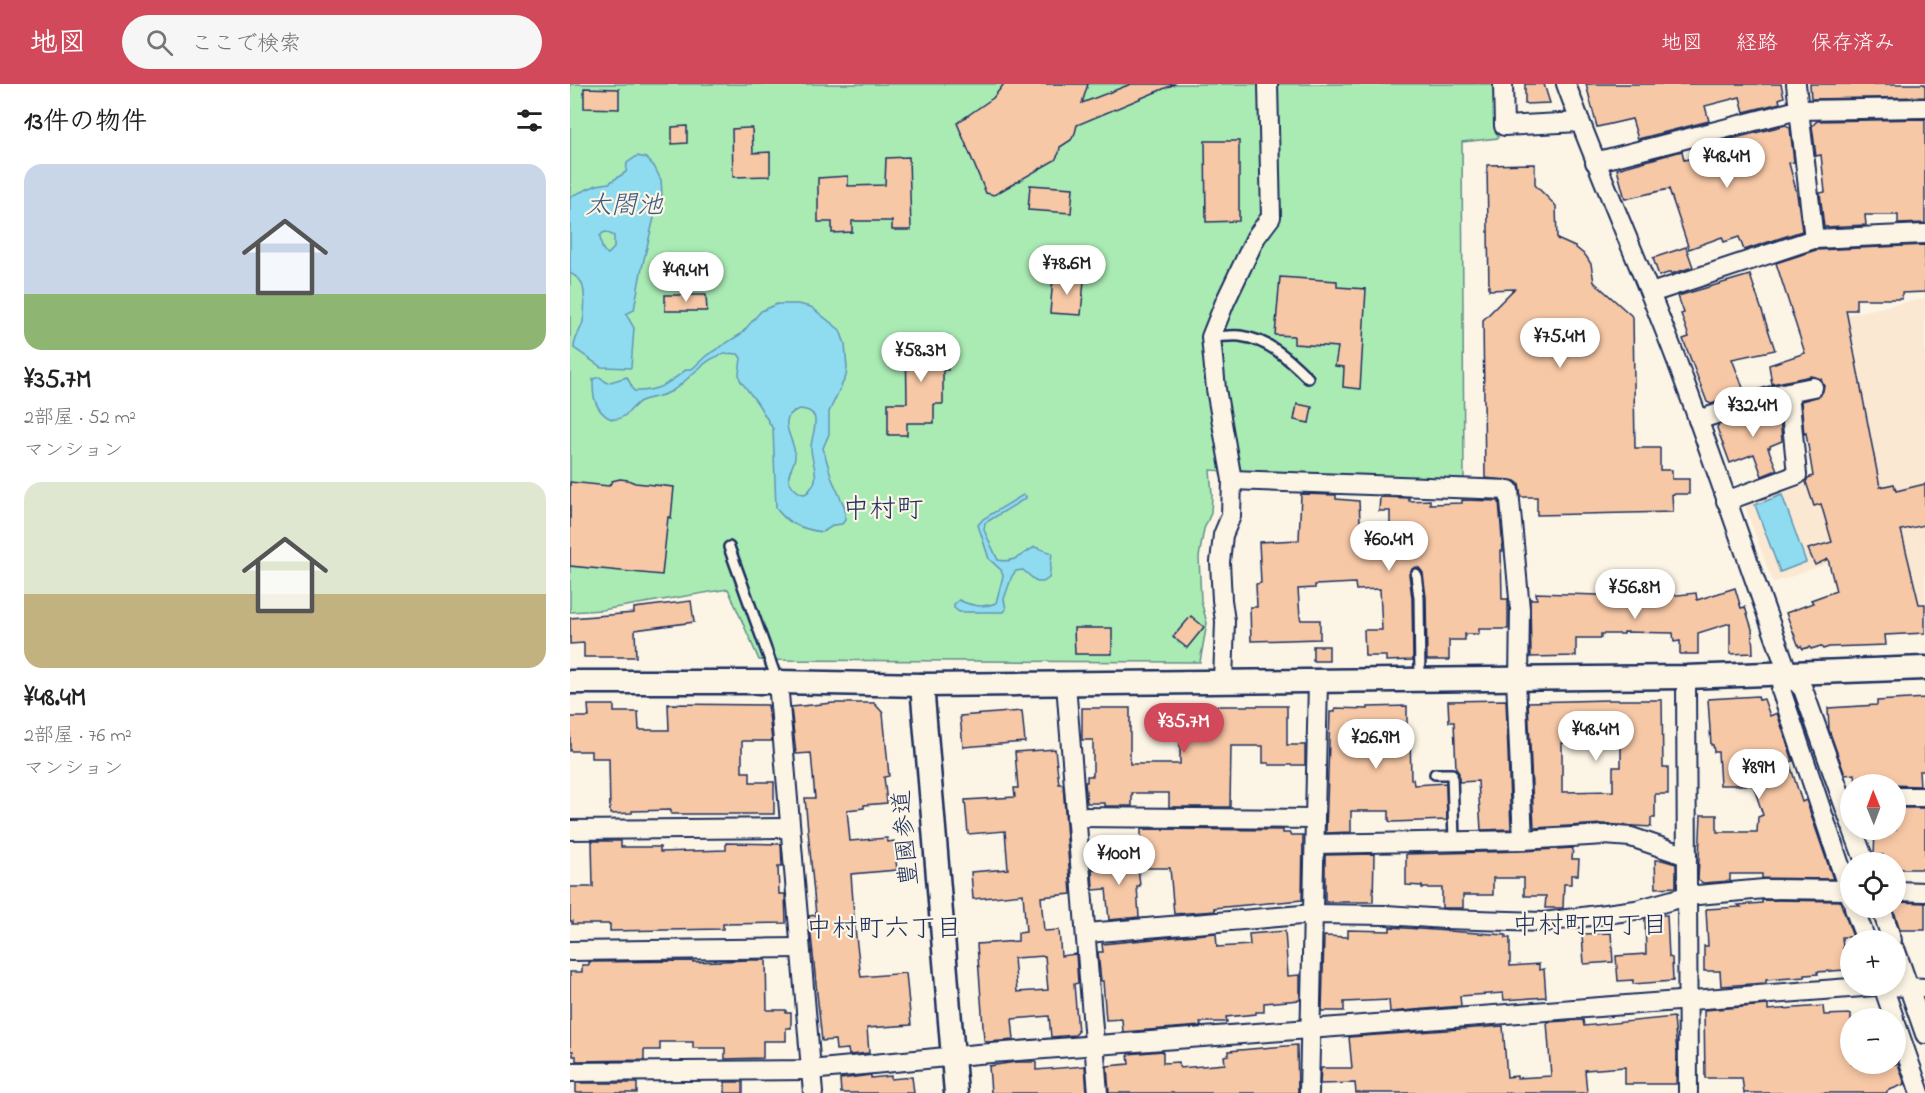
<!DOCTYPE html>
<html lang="ja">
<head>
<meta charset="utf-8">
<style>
  :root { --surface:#fff; --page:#f6f6f6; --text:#222; --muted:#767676; --accent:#d1495b }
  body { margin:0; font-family:"Indie Flower","Klee One",sans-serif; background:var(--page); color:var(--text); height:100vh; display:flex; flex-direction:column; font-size:22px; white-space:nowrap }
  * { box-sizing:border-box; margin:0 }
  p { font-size:20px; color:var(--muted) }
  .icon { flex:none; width:33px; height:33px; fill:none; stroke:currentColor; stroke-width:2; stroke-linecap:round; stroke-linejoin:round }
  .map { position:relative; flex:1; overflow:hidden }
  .sheet { display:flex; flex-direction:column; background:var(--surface); width:570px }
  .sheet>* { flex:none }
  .needle { width:39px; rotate:359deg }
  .tools { position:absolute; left:1270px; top:690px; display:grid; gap:12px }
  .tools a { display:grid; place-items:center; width:66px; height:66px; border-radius:50%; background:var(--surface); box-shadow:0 3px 9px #0003; font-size:30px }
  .price { position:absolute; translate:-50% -51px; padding:0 14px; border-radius:21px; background:#fff; color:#222; font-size:20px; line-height:39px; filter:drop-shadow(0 2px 3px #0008) }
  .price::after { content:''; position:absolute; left:50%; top:36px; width:18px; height:14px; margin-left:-9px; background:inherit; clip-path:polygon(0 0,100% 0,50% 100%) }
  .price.active { background:var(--accent); color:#fff }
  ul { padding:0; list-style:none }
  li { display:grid; align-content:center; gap:12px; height:318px; padding:0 24px }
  li span { display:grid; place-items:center; height:186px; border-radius:18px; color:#555 }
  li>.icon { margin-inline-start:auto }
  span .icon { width:108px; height:108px; fill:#fffc; stroke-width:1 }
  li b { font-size:26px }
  h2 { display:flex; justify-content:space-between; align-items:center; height:72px; padding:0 24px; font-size:26px }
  header { display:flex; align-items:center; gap:36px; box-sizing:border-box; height:84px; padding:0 30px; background:var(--accent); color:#fff }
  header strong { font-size:28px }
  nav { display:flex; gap:33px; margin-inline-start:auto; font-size:21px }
  .search { width:420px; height:54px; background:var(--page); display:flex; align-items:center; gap:15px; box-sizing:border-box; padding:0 21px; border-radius:33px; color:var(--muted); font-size:22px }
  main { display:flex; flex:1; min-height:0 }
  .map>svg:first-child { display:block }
  .built { fill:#fae8d2 }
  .green { fill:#aaebb4; stroke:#628d89; stroke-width:1.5 }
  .water { fill:#8fdbef; stroke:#6196b5; stroke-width:1.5; fill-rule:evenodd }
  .building { fill:#f7c8a6; stroke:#1b2f5e; stroke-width:1.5; fill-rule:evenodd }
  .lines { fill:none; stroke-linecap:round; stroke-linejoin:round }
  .service-casing { stroke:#1b2f5e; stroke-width:14 }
  .minor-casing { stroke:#1b2f5e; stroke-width:22 }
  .tertiary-casing { stroke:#1b2f5e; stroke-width:27 }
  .service { stroke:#fcf5e5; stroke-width:9 }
  .minor { stroke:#fcf5e5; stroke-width:18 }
  .tertiary { stroke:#fcf5e5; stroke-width:22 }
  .labels { text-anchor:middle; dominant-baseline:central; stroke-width:4.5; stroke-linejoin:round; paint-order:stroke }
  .street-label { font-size:24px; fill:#1b2f5e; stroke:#fcf5e5 }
  .water-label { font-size:26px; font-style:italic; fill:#385a82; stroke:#fcf5e5 }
  .neighbourhood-label { font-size:26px; fill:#1b2f5e; stroke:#fcf5e5 }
  .quarter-label { font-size:27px; fill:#1b2f5e; stroke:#fcf5e5 }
</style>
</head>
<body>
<header>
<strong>地図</strong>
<div class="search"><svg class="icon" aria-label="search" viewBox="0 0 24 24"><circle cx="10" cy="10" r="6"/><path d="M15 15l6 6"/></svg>ここで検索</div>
<nav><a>地図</a><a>経路</a><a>保存済み</a></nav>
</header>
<main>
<section class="sheet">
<h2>13件の物件<svg class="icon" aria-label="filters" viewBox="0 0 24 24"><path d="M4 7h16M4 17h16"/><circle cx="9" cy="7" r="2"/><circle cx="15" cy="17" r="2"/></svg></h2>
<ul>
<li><span style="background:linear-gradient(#c9d6e8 70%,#8fb573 0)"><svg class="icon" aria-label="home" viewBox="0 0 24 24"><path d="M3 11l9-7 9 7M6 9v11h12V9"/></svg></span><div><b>¥35.7M</b><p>2部屋 · 52 m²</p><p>マンション</p></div></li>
<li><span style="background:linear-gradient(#dfe7d0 60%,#c2b280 0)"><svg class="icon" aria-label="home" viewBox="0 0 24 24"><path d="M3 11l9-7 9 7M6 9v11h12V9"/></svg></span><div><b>¥48.4M</b><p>2部屋 · 76 m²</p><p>マンション</p></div></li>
</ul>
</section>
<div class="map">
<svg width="1355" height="1009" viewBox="0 0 1355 1009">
  <rect width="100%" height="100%" fill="#fcf5e5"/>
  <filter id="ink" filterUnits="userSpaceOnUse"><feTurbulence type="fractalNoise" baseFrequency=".0167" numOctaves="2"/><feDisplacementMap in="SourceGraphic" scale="12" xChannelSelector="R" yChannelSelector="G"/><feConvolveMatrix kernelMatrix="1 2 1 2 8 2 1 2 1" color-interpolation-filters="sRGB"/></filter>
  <g filter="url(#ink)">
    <polygon class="built" points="1355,214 1355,518 1341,519 1274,536 1261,494 1280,489 1276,473 1203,499 1173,417 1263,384 1238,239"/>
    <polygon class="green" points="0,0 927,0 928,54 892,58 894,396 809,397 640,386 642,411 641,429 634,445 629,473 631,517 637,539 630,578 189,576 158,505 32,526 0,528"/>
    <g class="water">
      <path d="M67,72L76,74L84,82L91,96L92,110L88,117L71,188L64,226L56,230L64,244L61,284L31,283L4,264C4,255 9,249 12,241C15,232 16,206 11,198C9,194 4,192 0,189V115L1,112L27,101L39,99L56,88L57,79ZM36,148L44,152V164L38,170C31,167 31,159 30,152L33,149Z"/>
      <path d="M207,220H228L241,223L270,246L275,260L277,284L276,292L259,328V350L253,364L262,395L275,424V436L272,440L264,441L253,448C235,446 216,439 206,424L203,345L188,320L170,296L169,290L171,274L168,270C139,265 123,294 102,307C92,313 81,313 71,317C64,321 60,328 54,332C40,342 27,326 24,313C23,308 23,301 23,295L30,293L37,299L57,293L64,307C88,308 99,299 117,285H122L137,271L171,250L191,227ZM229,325C256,326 241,349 241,364C241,378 251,393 241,404C239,407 238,409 234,410C229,410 226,406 223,403C213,391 224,385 225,373C227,357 203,335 229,325Z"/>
      <path d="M453,411L456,412V414L415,439L414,446L428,476C444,480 453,469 465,463L482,469L479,494L473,498H467L453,486L446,487L442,492L434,515L436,525L434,528H389L384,524V520L389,516C401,522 414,524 426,519L433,492L431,486L419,475L408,441L413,435Z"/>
      <polygon points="1212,411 1236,478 1210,488 1185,421"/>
    </g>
    <g class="building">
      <polygon points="434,0 518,0 512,19 561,0 605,0 507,41 505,49 501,56 490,63 489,69 485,76 424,111 416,109 387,39 423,14"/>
      <polygon points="955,0 974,0 980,19 955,20"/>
      <polygon points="1016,0 1211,0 1214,13 1209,15 1210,19 1174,28 1170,13 1135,22 1139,37 1068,55 1062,35 1027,43"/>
      <polygon points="1240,0 1355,0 1355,13 1241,15"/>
      <polygon points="14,4 49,5 49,25 14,24"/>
      <polygon points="1355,35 1355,139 1328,140 1328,131 1295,131 1296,141 1254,143 1250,109 1255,108 1251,71 1246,72 1242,42 1247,37"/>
      <polygon points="1216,41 1220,44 1224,78 1219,79 1227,110 1232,147 1174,166 1169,153 1154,158 1152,153 1119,165 1099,105 1055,115 1047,85 1112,67 1114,76 1148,68 1146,59"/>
      <polygon points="117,42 117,59 102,60 102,43"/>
      <polygon points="177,44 182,44 183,69 200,68 200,92 163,93 162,45"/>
      <polygon points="635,57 669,57 669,137 636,138"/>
      <polygon points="339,73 341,146 322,146 322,137 282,137 282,148 262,149 262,138 248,138 248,94 278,92 278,102 315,101 316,74"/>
      <polygon points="965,80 965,101 986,122 987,155 1005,163 1016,172 1021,180 1024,198 1063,233 1065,364 1090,364 1090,386 1102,386 1102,395 1119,395 1119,410 1102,410 1103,428 967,431 967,413 951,413 949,400 945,397 915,394 913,236 944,205 919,206 917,81"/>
      <polygon points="460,101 503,104 501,129 458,126"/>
      <polygon points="1355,161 1355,208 1332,209 1332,215 1286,215 1286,226 1276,226 1310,403 1324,400 1326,407 1355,400 1355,441 1331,446 1349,520 1355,520 1355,549 1315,551 1316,561 1259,563 1253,565 1251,562 1241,565 1240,563 1233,565 1231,562 1229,563 1216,529 1243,519 1241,516 1266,507 1258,475 1245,481 1238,465 1262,458 1251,420 1244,422 1236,398 1238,394 1243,392 1236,349 1234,350 1231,317 1250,312 1253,307 1254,301 1251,295 1241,292 1202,300 1199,281 1235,269 1206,179 1246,166"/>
      <polygon points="1116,163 1123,183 1101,190 1101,188 1089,192 1083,174"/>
      <polygon points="1180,191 1205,266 1162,275 1175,309 1141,320 1137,318 1113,255 1119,253 1111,230 1114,229 1108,212"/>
      <polygon points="710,193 767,197 767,203 796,205 790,305 773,303 774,283 765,282 768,263 724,260 724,252 705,251"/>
      <polygon points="483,194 514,196 511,231 480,229"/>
      <polygon points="95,211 136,211 137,227 95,227"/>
      <polygon points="336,252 379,252 378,286 373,286 373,320 364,320 364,339 337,339 337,351 318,351 318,319 337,319"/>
      <polygon points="727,320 742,323 739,339 724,336"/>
      <polygon points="1209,322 1212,357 1200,362 1200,364 1198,364 1207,386 1192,392 1184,370 1160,379 1147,344 1148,341"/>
      <polygon points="50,395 58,396 65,399 104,403 101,434 98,433 92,491 0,482 0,398 39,402 42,397"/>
      <polygon points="731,410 766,411 766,415 789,417 791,458 820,456 820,427 809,427 810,413 839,414 839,417 860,416 860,420 892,419 892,416 929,417 933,467 931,467 932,515 938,515 938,545 909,545 909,550 895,550 895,556 879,556 879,576 857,576 856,513 853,489 849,484 846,483 842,485 839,490 842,514 843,576 816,577 816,572 795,572 794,546 812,546 810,505 786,506 785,499 745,501 745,504 728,505 730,533 731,536 750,536 750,555 681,557 680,523 687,523 686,500 691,499 689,458 729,456"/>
      <polygon points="1165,504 1171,524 1175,523 1182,545 1183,569 1160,570 1160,539 1128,549 1128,570 1110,570 1110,557 1104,558 1103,549 1054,548 1054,550 1031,550 1031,554 1006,554 1006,572 961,573 960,515 967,515 966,509 1059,512 1060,510 1099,510 1099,512 1126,509 1127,516"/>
      <polygon points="121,517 124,538 65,546 66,573 14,573 14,559 0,560 0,534 64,529 64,524"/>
      <polygon points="621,532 634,543 617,564 603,553"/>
      <polygon points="504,544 542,544 542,570 505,570"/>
      <rect x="743" y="562" width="16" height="15"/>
      <polygon points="1188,612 1189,616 1194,615 1200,632 1207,629 1223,677 1219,678 1232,718 1236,716 1263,795 1192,794 1192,790 1160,790 1160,797 1133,799 1128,796 1131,731 1147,731 1147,748 1187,748 1188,733 1193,731 1183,701 1150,701 1148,668 1144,668 1143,661 1141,661 1138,615"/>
      <polygon points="1355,614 1355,687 1349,687 1350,702 1286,700 1285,690 1275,691 1259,646 1258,624 1307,621 1307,617"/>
      <polygon points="936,616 941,745 911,746 908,697 889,698 889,689 886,685 884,638 879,638 878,617"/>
      <path d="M1039,616H1092L1093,683H1098V710H1085V734H1081V743L1033,740L964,744L958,618ZM1019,648H1051V683H1043V707L992,708V659L1019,658Z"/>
      <polygon points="263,619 304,619 313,629 319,692 314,693 317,719 294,721 294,724 277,726 280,757 317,754 318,758 324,757 327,786 281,790 285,845 291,893 336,889 341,941 297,944 299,969 279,971 278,965 266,966 265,956 252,957 239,832 246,831 235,714 245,714 241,669 226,670 221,623"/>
      <polygon points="98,620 198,621 202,657 172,657 172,688 180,688 180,698 204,698 204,730 101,730 101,726 62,727 62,729 40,730 39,674 21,674 21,667 0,667 0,633 19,633 18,621 44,621 44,628 68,628 69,646 99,646"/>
      <polygon points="610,622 717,622 717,661 735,661 735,681 699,681 699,679 693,679 693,662 661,662 660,723 599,723 599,709 562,709 562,722 535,722 535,719 517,719 515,698 517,698 517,692 523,692 523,656 512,656 512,624 560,624 560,680 610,680"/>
      <polygon points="837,622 837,649 840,649 841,695 843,695 844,701 876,699 877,736 822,738 819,737 819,727 781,727 781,748 756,749 760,628 765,628 765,624 798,625 798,623"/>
      <polygon points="452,627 455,658 393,663 390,632"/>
      <path d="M485,665L489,700H493L501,810L471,813L474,847L489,846L491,872L506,870L508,899L504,900L508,948L505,951L481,953L479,932L442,935L444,956L417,958L414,956L407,860L448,857V849L456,848L453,810L403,815L401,788L438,785L435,747L398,750L395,716L445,713L444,704H448L445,668ZM475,872L478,906L447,908L444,874Z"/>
      <polygon points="1326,724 1355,724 1355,785 1326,785 1326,778 1313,778 1313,771 1304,771 1305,746 1326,746"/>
      <polygon points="571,745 713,746 713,749 720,749 720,751 733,751 732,816 644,824 645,827 604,830 600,784 571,784"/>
      <polygon points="22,757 51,757 51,763 90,763 90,768 156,766 156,759 211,760 212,782 208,782 209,810 215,810 216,839 153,840 153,845 40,847 40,840 2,840 2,837 0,837 0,803 23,803"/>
      <polygon points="1003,764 1002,775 1009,775 1008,791 1001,791 1001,800 994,800 993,824 975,824 976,812 954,812 954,794 923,794 923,811 893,811 893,824 872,824 872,804 852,804 852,802 836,801 836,770 953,767"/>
      <polygon points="804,770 803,818 755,818 755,771"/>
      <polygon points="567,772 570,802 567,802 569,833 539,836 536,805 523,806 522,785 535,784 534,775"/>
      <polygon points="1085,776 1092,776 1106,780 1106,803 1086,804"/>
      <polygon points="1192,816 1270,817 1283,853 1272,853 1275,886 1247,888 1248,890 1235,891 1235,893 1196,896 1196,899 1151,902 1150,887 1134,887 1134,862 1138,862 1136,825 1171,823 1168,821 1192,819"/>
      <polygon points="1326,818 1355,819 1355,846 1330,846 1323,824 1326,824"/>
      <polygon points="1089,831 1097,831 1099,873 1102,874 1103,897 1063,900 1063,896 1048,897 1046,872 1076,870 1075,835"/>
      <polygon points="820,843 936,851 936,854 940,854 940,882 969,880 969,886 974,885 976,913 934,916 933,909 890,912 891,922 820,928 819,916 774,918 774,927 752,927 754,852 778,853 778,846 820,847"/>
      <polygon points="715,847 718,892 730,891 730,916 694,919 694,928 686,928 686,930 656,933 657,938 630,938 631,942 553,948 552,935 536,936 533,897 531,897 528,868 533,868 532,860 646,849 647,863 680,861 679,850"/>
      <polygon points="1041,849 1043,878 1014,880 1012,850"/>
      <polygon points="181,876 196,876 197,926 216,926 216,929 221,929 221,944 216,944 216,957 193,957 193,974 155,975 155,964 123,964 123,958 90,958 90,966 74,966 74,976 6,977 6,972 3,972 3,967 0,967 0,888 12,888 12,881 19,881 19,878 123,877 123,878"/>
      <polygon points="1198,921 1198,926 1253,922 1254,931 1281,930 1281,980 1328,980 1335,1000 1317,1007 1317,1009 1174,1009 1172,994 1135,994 1134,926"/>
      <polygon points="1104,933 1107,970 1106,1000 1055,1000 1055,983 1015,986 1017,1009 786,1009 785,999 750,1000 751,984 782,984 779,953 933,942 937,993 947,992 947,994 981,992 977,938 1013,936 1014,942"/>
      <polygon points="727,961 728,1009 539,1009 537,982 559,980 558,970 593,967 593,979 609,978 610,984 655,980 654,972 659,971 659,967"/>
      <polygon points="446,978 466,978 466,986 515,982 517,1009 421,1009 419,982"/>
      <polygon points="301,991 301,994 321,992 321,995 342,993 344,1009 271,1009 270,995"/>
      <rect x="155" y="998" width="18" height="11"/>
      <rect x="6" y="999" width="61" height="10"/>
    </g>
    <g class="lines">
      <defs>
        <g id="service">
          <path d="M641,253C650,253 661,251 670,252C699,256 718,274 738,294"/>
          <polyline points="159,463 207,596"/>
          <polyline points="846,490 849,514 850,595"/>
          <polyline points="865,690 882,690 884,757"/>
        </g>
        <g id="minor">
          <polyline points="933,0 934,42 1010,38"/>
          <path d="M996,0C1030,93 1071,183 1106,275C1145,379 1180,485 1218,589L1211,606L1281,814"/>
          <polyline points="1226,0 1244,155"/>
          <polyline points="1025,78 1228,26 1355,24"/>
          <polyline points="1081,209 1244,155 1355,150"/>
          <polyline points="1128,336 1208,310 1243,303"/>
          <polyline points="662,396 939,406 950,525 949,595"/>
          <polyline points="1156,417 1227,391 1219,308"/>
          <polyline points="1218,589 1233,605 1281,740"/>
          <polyline points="1116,593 1118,1009"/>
          <polyline points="946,595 953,756"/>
          <polyline points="208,598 243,1009"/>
          <polyline points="653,598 655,537 652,516 650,478 653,451 661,432 662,396 646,305 641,253 655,218 686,153 701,133 698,0"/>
          <polyline points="496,600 528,1009"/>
          <polyline points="1326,713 1355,713"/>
          <polyline points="506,733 745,735"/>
          <polyline points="0,746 220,744"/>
          <polyline points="1283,746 1295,778"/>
          <polyline points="745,760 953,756 1034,751 1061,753 1117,772"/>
          <polyline points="1326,807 1355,808"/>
          <polyline points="1284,824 1296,856"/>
          <polyline points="1311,824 1322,856"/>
          <polyline points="517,849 743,830 816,831 875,835 974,838 1066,826 1117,812 1194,805 1281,806"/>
          <polyline points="0,867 230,864"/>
          <polyline points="1326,867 1355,950"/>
          <polyline points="1313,902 1324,934"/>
          <polyline points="1320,902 1355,904"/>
          <polyline points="1326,940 1350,1009"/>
          <polyline points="0,988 240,986 408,970 1306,902"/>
          <polyline points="739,1009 748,597"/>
        </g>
        <g id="tertiary">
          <polyline points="0,598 208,598 352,601 1116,593 1355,584"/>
          <polyline points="352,601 386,1009"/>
        </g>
      </defs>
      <use href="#service" class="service-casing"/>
      <use href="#minor" class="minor-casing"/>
      <use href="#tertiary" class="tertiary-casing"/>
      <use href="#service" class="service"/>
      <use href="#minor" class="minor"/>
      <use href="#tertiary" class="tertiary"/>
    </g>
  </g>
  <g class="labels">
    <g class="street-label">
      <text transform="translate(337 754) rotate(-95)">豊國参道</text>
    </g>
    <g class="water-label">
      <text x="54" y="123">太閤池</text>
    </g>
    <g class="neighbourhood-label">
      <text x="1020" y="843">中村町四丁目</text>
      <text x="314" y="846">中村町六丁目</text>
    </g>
    <g class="quarter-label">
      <text x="313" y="426">中村町</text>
    </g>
  </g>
</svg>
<div class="tools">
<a><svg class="needle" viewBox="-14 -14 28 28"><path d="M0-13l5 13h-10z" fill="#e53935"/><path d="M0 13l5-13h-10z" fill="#767676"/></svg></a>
<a><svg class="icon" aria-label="locate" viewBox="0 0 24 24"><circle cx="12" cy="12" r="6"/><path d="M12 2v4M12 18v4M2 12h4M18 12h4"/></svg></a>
<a>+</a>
<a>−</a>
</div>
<b class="price" style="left:1157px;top:105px">¥48.4M</b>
<b class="price" style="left:497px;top:212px">¥78.6M</b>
<b class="price" style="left:116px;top:219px">¥49.4M</b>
<b class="price" style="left:990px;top:285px">¥75.4M</b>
<b class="price" style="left:351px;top:299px">¥58.3M</b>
<b class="price" style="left:1183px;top:354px">¥32.4M</b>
<b class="price" style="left:819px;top:488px">¥60.4M</b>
<b class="price" style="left:1065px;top:536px">¥56.8M</b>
<b class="price active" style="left:614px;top:670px">¥35.7M</b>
<b class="price" style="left:1026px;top:678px">¥48.4M</b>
<b class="price" style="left:806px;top:686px">¥26.9M</b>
<b class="price" style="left:1189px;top:716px">¥89M</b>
<b class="price" style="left:549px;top:802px">¥100M</b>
</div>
</main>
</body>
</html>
